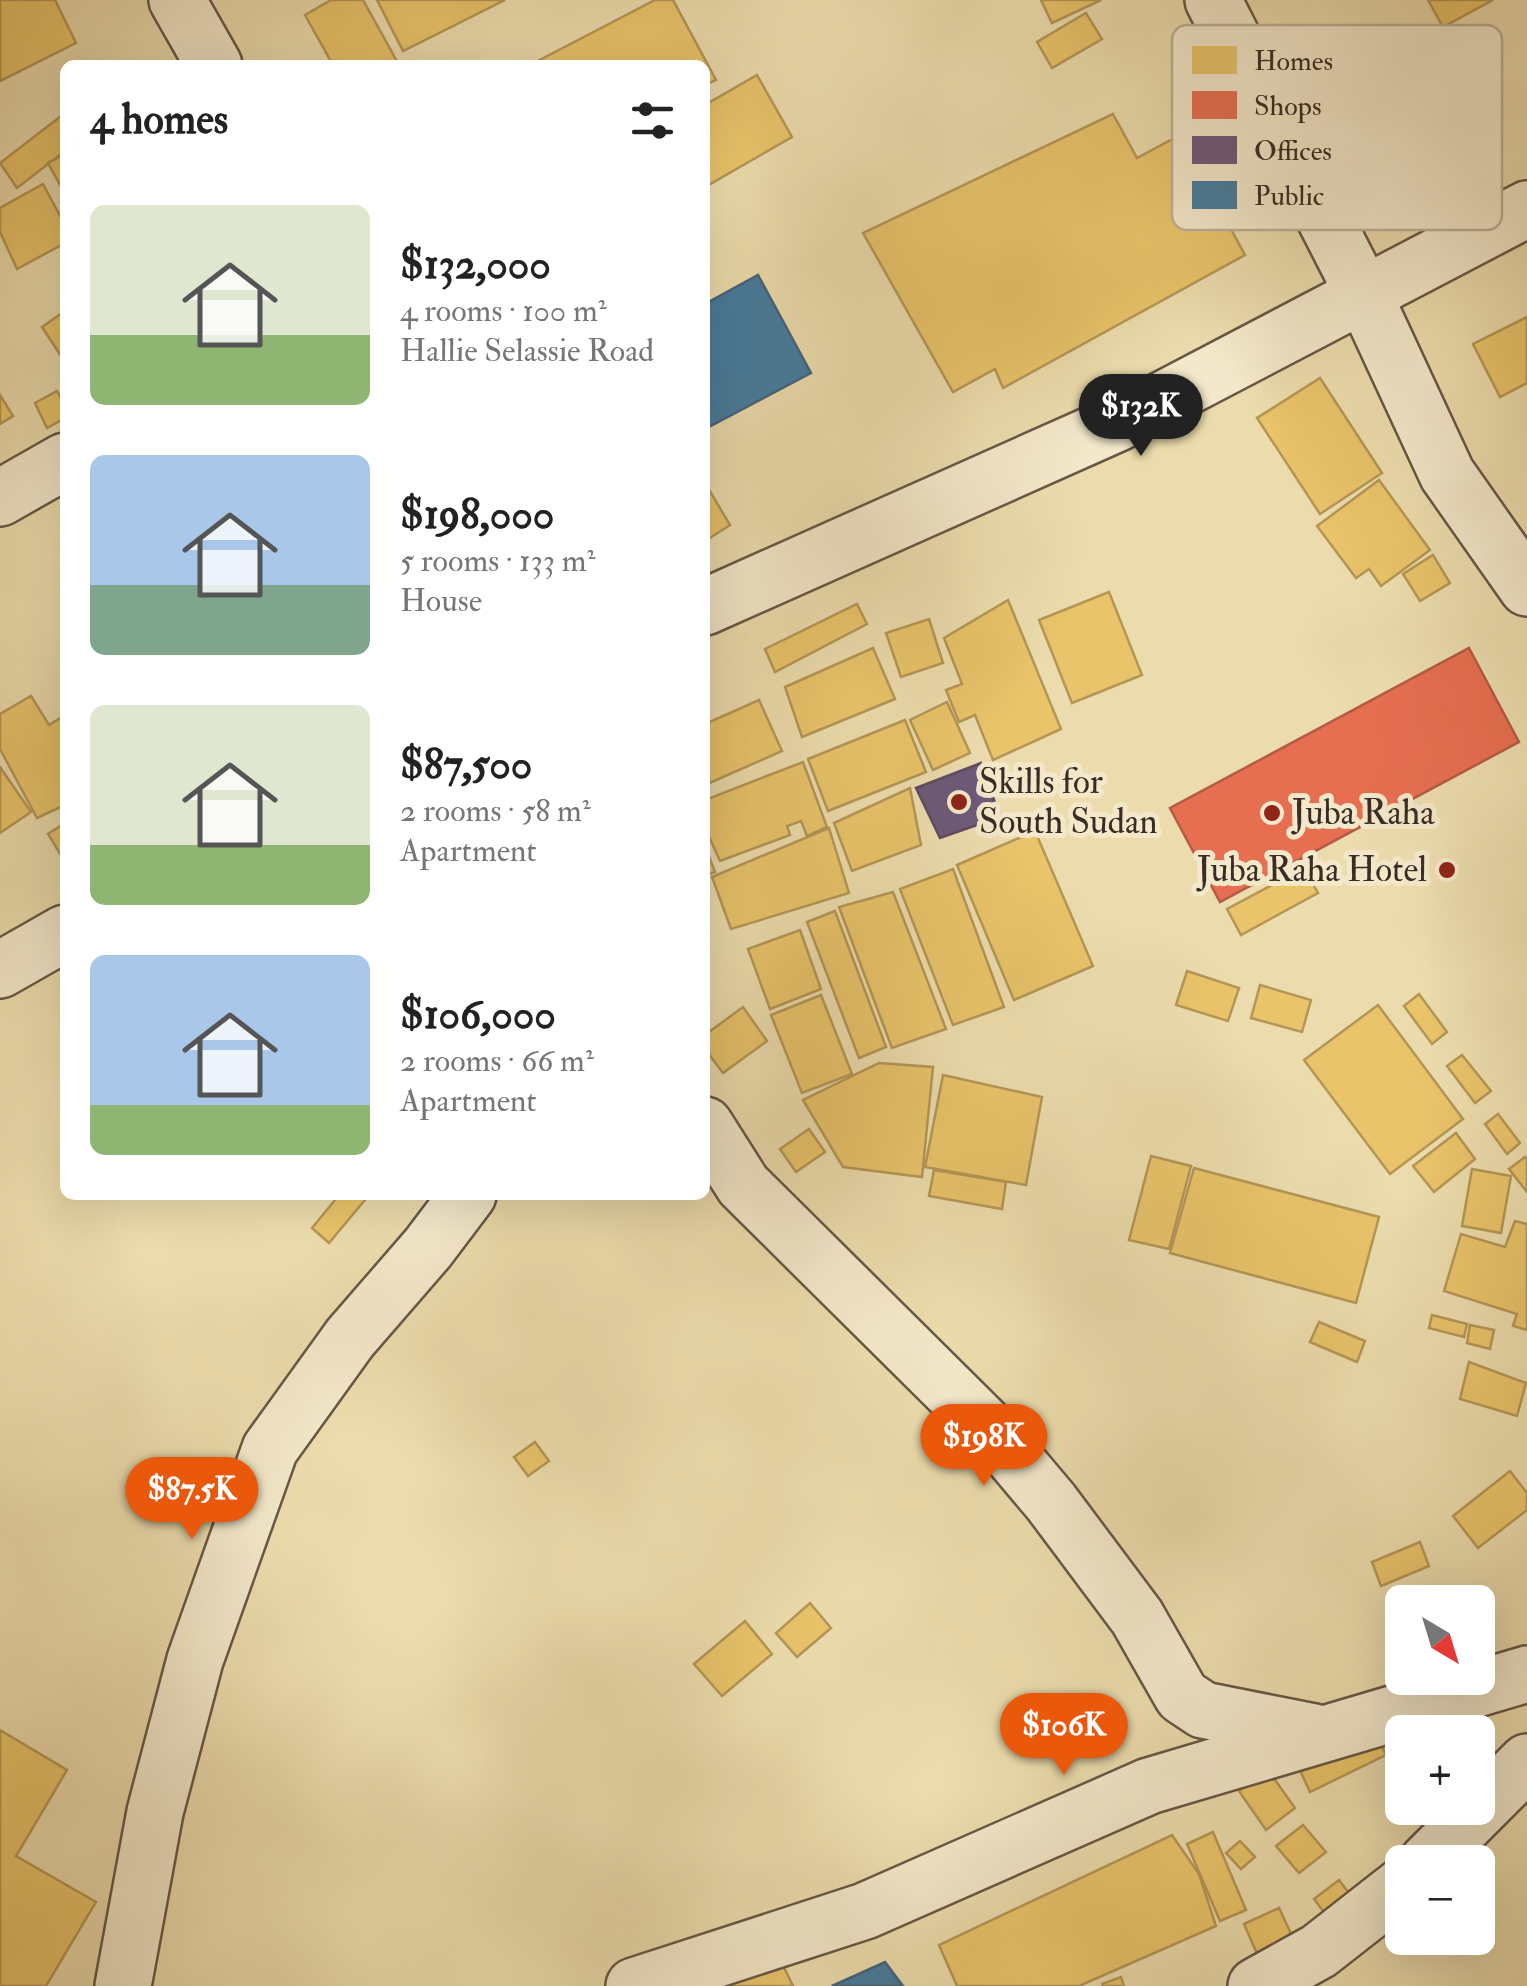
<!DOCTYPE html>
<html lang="en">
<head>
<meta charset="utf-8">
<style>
  :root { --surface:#fff; --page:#f2f2f2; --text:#222; --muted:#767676; --accent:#ea580c }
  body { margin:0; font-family:"IM FELL Double Pica",serif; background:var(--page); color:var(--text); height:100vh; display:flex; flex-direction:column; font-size:38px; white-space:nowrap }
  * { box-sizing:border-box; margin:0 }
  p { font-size:32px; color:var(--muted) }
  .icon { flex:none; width:55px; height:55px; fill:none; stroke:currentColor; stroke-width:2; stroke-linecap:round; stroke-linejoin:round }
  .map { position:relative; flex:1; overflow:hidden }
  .sheet { position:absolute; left:60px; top:60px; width:650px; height:1140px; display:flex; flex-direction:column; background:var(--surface); border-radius:15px; box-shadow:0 10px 40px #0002 }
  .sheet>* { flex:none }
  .needle { width:65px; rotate:142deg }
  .controls { position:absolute; left:1385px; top:1585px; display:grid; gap:20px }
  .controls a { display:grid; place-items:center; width:110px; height:110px; border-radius:15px; background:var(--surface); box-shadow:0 10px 40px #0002; font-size:50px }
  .price { position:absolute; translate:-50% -85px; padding:0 22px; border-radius:35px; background:var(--accent); color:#fff; font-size:32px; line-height:65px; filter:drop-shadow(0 2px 5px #0008) }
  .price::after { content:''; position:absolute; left:50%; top:60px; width:30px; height:22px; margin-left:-15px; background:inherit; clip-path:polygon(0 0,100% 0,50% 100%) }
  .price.active { background:#222; color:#fff }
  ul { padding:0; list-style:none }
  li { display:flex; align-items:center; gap:30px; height:250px; padding:0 30px }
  li span { display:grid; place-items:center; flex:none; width:280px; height:200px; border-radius:15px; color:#555 }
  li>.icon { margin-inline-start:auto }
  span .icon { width:120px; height:120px; fill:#fffc; stroke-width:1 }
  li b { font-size:42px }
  h2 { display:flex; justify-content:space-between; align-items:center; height:120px; padding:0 30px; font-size:42px }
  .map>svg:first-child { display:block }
  .homes { fill:#e9c46a; stroke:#b49655; stroke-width:2.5 }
  .shops { fill:#e76f51; stroke:#b35b44; stroke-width:2.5 }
  .offices { fill:#6d597a; stroke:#5e4b60; stroke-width:2.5 }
  .public { fill:#457b9d; stroke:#426379; stroke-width:2.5 }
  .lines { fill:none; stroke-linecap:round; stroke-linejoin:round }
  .street-casing { stroke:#665746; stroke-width:60 }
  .street { stroke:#f3e8ca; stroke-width:55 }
  .poi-dot { fill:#8f2418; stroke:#f3e8ca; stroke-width:4 }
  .labels { text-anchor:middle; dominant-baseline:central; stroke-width:10; stroke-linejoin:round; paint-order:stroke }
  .poi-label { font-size:35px; fill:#3a2b24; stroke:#f3e8ca; text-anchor:start }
  .key { fill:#f3e8ca; stroke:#bcaf98; stroke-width:2.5 }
  .key-label { font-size:28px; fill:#3a2b24 }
</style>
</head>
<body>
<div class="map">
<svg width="1527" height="1986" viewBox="0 0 1527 1986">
  <rect width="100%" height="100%" fill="#ecdcad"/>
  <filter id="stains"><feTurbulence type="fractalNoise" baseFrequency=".002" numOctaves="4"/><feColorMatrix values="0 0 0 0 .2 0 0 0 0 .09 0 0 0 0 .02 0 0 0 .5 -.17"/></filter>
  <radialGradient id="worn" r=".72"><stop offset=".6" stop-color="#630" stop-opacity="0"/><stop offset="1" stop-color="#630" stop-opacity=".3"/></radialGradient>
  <g class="homes">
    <polygon points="0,0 55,0 76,43 0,81"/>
    <polygon points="331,0 363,0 399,65 333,65 305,15"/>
    <polygon points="377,0 505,0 403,51"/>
    <polygon points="655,0 673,0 716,80 705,85 705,65 530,65"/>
    <polygon points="1041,0 1101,0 1052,23"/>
    <polygon points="1428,0 1493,0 1443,27"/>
    <polygon points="1086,13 1102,39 1052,68 1037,42"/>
    <polygon points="757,75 792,137 705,187 705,105"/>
    <polygon points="65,113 65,151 17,188 0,163"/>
    <polygon points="1113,114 1137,158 1180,135 1245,255 1003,388 995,369 953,392 863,233"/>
    <polygon points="65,154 65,194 48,163"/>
    <polygon points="43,184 65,225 65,243 17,269 0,232 0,208"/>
    <polygon points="65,311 65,362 42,327"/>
    <polygon points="1527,317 1527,383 1500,397 1473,344"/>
    <polygon points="1320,378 1382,473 1320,514 1257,418"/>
    <polygon points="57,391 65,406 65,418 47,428 35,403"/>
    <polygon points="0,395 13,416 0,424"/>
    <polygon points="1379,480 1430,550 1381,586 1369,569 1356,578 1317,526"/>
    <polygon points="705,483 730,525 705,541"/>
    <polygon points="1433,555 1450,583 1420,601 1403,574"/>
    <polygon points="1109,592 1142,675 1072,703 1039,620"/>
    <polygon points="1008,600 1061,729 993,760 975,715 959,722 946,690 962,684 944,638"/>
    <polygon points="857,604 867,624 775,672 765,649"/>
    <polygon points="929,619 943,663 901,677 886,633"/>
    <polygon points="873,648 895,699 802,737 785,687"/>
    <polygon points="31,696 49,725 65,715 65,805 37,818 0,749 0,714"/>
    <polygon points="759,700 782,751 705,785 705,724"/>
    <polygon points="947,702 970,753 933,770 910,720"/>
    <polygon points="905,720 926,772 828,811 808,759"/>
    <polygon points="803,762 827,827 807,836 801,821 787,826 790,835 720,861 705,828 705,800"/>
    <polygon points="0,767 31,812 0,833"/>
    <polygon points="910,788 921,845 852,871 834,823"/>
    <polygon points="65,823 65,862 48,834"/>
    <polygon points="829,828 849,893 731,929 712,877"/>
    <polygon points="1035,831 1093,966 1014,1000 957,865"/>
    <polygon points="705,846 715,872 705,876"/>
    <polygon points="1304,868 1318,893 1241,935 1227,909"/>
    <polygon points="953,869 1004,1007 953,1025 900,889"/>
    <polygon points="893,892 946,1029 892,1048 839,907"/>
    <polygon points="835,911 886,1047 859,1058 807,922"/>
    <polygon points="800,930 821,989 770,1009 748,949"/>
    <polygon points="1187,971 1239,988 1228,1021 1176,1005"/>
    <polygon points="1260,985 1311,1000 1302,1032 1251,1018"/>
    <polygon points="1419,994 1447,1032 1432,1044 1404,1006"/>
    <polygon points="821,995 852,1074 802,1093 771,1015"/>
    <polygon points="1378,1005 1463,1119 1390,1174 1304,1060"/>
    <polygon points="743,1007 767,1041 723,1073 705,1049 705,1035"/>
    <polygon points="1462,1055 1491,1091 1475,1103 1447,1066"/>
    <polygon points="879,1063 933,1067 922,1177 843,1167 803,1100"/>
    <polygon points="943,1075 1042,1097 1026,1185 925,1167"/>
    <polygon points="1498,1114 1520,1143 1507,1154 1485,1124"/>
    <polygon points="809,1129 825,1152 796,1172 780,1149"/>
    <polygon points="1456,1133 1475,1159 1434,1192 1413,1166"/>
    <polygon points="1151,1156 1191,1166 1169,1249 1129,1240"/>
    <polygon points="1525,1157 1527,1160 1527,1192 1509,1169"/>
    <polygon points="1194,1168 1379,1217 1356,1303 1170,1253"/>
    <polygon points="1472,1169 1511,1176 1501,1233 1462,1226"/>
    <polygon points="934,1170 1006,1182 1002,1209 929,1196"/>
    <polygon points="339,1195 359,1195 365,1200 329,1243 312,1228"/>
    <polygon points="1515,1221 1527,1224 1527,1330 1513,1326 1517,1314 1444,1291 1461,1234 1505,1247"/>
    <polygon points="1432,1315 1467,1324 1464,1337 1429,1328"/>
    <polygon points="1319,1322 1365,1341 1357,1362 1310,1342"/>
    <polygon points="1470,1325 1494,1330 1490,1349 1467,1343"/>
    <polygon points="1469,1362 1526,1383 1517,1416 1460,1399"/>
    <polygon points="535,1442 549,1461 528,1476 514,1457"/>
    <polygon points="1510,1471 1527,1493 1527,1510 1478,1548 1453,1516"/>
    <polygon points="1420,1542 1429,1566 1381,1586 1372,1562"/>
    <polygon points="810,1603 831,1628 797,1657 776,1633"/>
    <polygon points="745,1621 772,1654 722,1696 694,1664"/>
    <polygon points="0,1730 67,1770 16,1856 96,1902 46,1986 0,1986"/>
    <polygon points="1375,1731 1386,1755 1310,1792 1298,1766"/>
    <polygon points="1268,1770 1295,1808 1266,1830 1239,1791"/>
    <polygon points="1303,1825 1326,1852 1299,1873 1276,1846"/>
    <polygon points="1213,1832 1246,1910 1220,1921 1187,1844"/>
    <polygon points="1172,1835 1199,1874 1216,1926 1079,1986 957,1986 939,1945"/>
    <polygon points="1240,1841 1255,1857 1241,1869 1226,1853"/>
    <polygon points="1339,1880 1358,1905 1333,1924 1314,1899"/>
    <polygon points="1279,1908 1294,1940 1258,1956 1244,1924"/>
    <polygon points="779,1957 793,1986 719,1986"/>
    <polygon points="1121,1977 1124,1986 1103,1986 1102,1984"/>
  </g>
  <polygon class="shops" points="1469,648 1519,742 1220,902 1170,808"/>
  <polygon class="offices" points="981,763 1000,817 940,838 916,788"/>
  <g class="public">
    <polygon points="758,275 811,373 705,429 705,304"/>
    <polygon points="885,1962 903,1986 832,1986"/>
  </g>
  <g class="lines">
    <defs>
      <g id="street">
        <polyline points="177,0 214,65"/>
        <polyline points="1213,0 1364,295 1447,474 1527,588"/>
        <polyline points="0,498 65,461"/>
        <polyline points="705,607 1118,423 1527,209"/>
        <polyline points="0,970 65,933"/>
        <polyline points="705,1125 743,1185 992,1432 1051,1502 1137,1617 1182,1696 1203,1710 1314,1732"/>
        <polyline points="1427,1862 1527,1762"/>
        <polyline points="123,1986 155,1812 195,1660 270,1449 350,1338 428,1248 468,1195"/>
        <polyline points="634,1986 865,1911 1149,1786 1527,1674"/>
        <polyline points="1256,1986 1319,1951 1402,1886"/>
      </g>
    </defs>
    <use href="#street" class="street-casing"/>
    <use href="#street" class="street"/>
  </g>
  <g class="poi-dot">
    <circle cx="959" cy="802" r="10"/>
    <circle cx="1272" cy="813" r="10"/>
    <circle cx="1447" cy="870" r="10"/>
  </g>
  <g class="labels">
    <g class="poi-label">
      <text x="979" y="782">Skills for<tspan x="979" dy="40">South Sudan</tspan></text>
      <text x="1292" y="813">Juba Raha</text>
      <text x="1427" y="870" text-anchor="end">Juba Raha Hotel</text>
    </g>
  </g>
  <rect x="1172" y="25" width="330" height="205" rx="15" class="key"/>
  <rect x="1192" y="46" width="45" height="28" fill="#e9c46a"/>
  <rect x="1192" y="91" width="45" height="28" fill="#e76f51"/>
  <rect x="1192" y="136" width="45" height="28" fill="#6d597a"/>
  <rect x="1192" y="181" width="45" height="28" fill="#457b9d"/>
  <g class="key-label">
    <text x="1254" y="70">Homes</text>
    <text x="1254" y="115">Shops</text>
    <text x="1254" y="160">Offices</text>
    <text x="1254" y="205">Public</text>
  </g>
  <rect width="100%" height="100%" filter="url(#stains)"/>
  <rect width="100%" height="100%" fill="url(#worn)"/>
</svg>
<div class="controls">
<a><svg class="needle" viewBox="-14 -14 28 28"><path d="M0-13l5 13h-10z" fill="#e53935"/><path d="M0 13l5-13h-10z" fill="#767676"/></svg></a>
<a>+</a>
<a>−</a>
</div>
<b class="price active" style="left:1141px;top:459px">$132K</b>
<b class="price" style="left:984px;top:1489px">$198K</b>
<b class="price" style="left:192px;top:1542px">$87.5K</b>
<b class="price" style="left:1064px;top:1778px">$106K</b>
<section class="sheet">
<h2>4 homes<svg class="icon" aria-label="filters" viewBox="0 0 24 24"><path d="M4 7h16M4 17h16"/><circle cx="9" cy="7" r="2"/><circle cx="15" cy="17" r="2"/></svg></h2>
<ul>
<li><span style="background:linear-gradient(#dfe7d0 65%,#8fb573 0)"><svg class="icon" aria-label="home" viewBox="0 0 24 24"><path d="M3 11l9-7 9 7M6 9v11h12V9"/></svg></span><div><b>$132,000</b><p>4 rooms · 100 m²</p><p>Hallie Selassie Road</p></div></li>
<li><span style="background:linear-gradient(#a9c7e8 65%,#7fa58c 0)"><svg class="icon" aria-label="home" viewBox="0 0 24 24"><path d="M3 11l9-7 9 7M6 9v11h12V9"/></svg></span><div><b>$198,000</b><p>5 rooms · 133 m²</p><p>House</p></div></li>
<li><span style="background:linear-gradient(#dfe7d0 70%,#8fb573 0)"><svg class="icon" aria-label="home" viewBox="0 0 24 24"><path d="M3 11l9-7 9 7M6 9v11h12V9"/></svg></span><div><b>$87,500</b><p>2 rooms · 58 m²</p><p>Apartment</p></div></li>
<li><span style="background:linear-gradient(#a9c7e8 75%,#8fb573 0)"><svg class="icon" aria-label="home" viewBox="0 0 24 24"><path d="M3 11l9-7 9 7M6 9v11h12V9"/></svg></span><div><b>$106,000</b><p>2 rooms · 66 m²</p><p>Apartment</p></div></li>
</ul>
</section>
</div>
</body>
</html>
